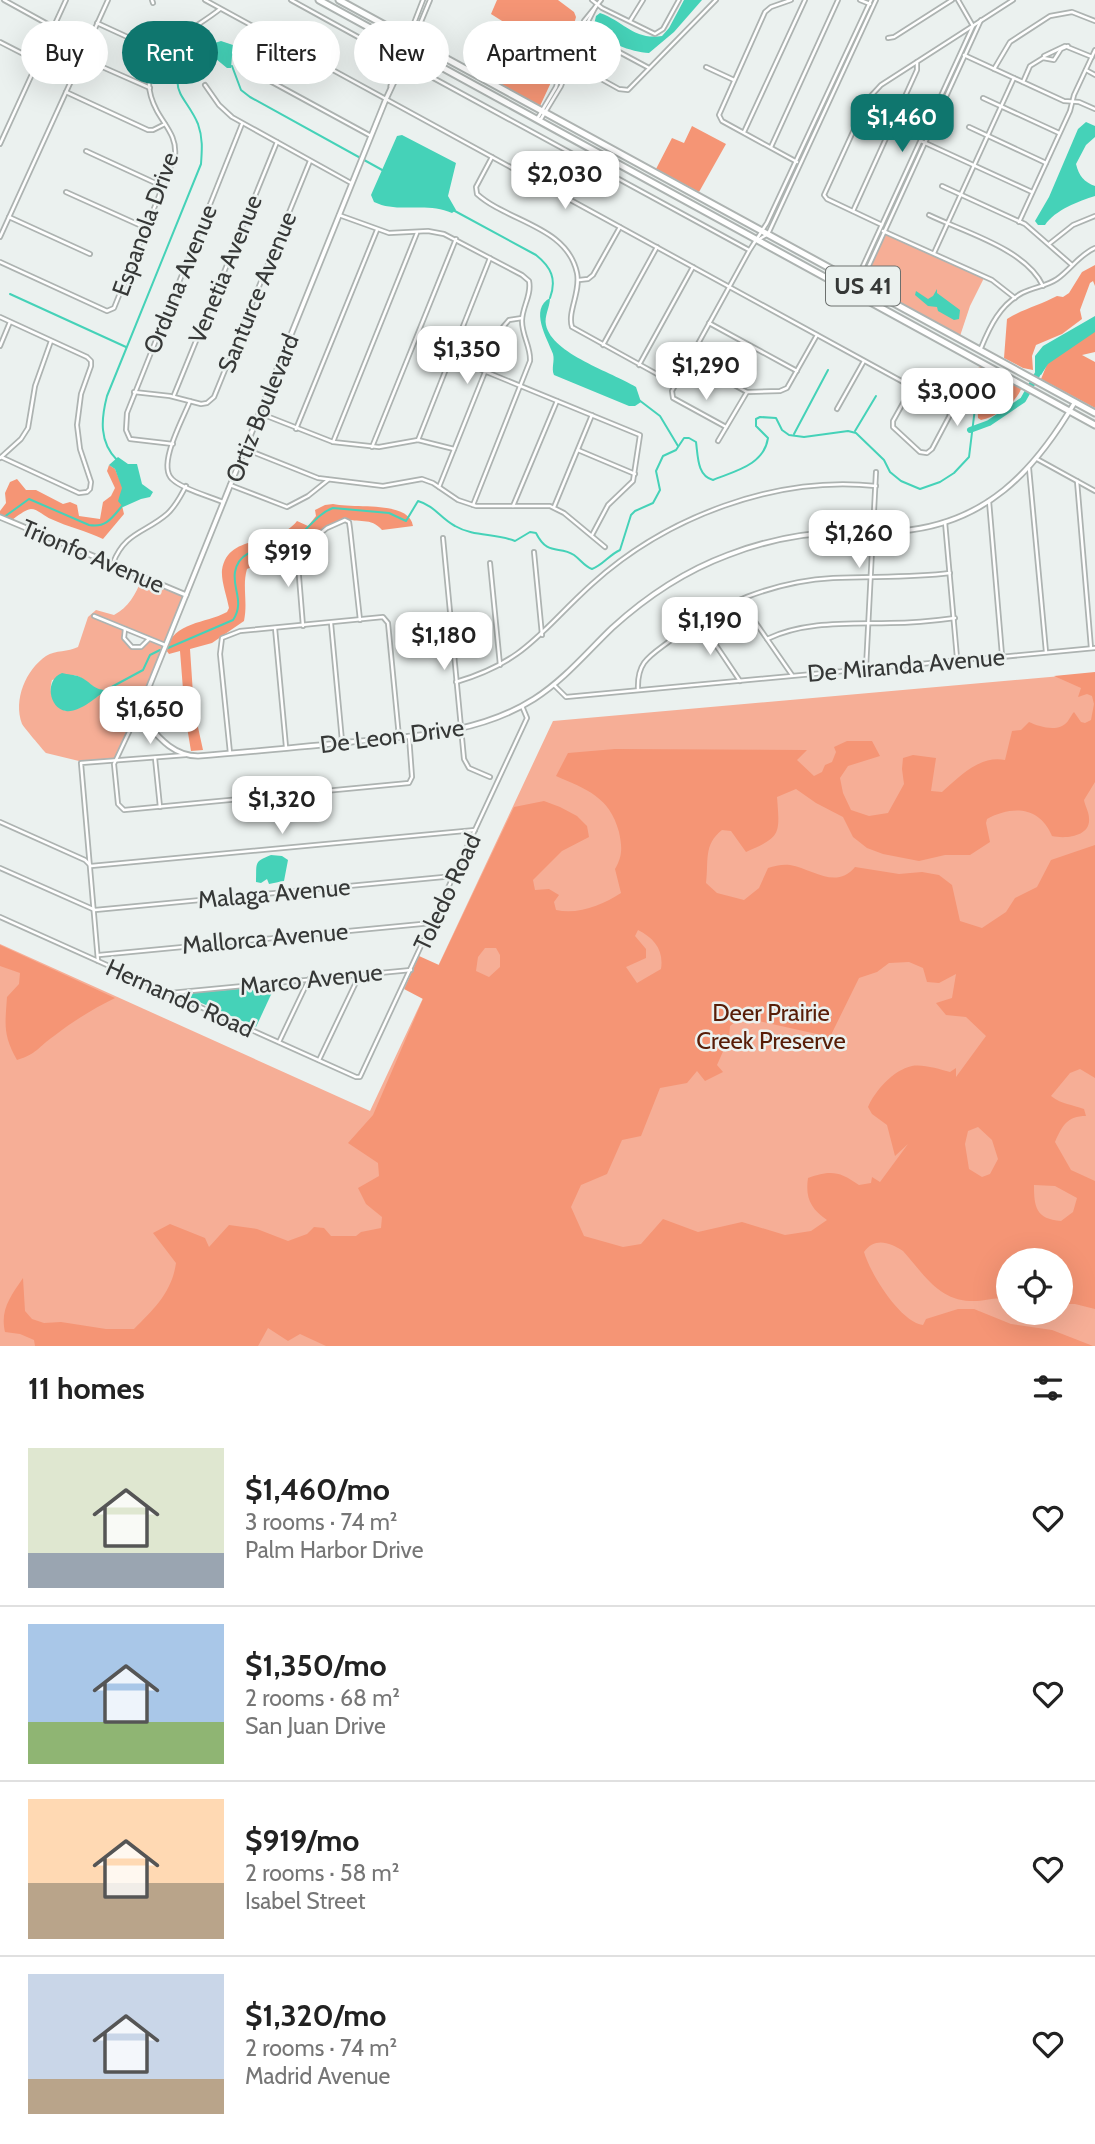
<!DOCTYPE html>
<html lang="en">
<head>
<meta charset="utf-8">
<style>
  :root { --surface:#fff; --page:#f6f6f6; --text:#222; --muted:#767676; --line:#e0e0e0; --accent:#0f766e }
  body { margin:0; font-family:Cabin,sans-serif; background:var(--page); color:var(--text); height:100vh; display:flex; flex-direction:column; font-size:26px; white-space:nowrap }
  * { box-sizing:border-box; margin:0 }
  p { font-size:23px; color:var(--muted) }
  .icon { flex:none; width:38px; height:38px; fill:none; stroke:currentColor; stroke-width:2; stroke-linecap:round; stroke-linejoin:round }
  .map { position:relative; height:1346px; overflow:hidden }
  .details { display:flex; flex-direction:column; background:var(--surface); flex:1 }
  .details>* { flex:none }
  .banner { position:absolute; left:21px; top:21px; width:700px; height:63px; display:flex; gap:14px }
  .tools { position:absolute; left:996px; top:1248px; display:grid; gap:14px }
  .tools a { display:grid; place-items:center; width:77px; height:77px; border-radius:50%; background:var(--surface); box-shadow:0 7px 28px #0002; font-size:35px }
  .price { position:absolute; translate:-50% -60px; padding:0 16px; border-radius:14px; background:#fff; color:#222; font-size:23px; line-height:46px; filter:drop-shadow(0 2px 4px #0008) }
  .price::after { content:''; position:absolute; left:50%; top:42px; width:21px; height:16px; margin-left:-10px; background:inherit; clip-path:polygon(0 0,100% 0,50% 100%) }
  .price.active { background:var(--accent); color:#fff }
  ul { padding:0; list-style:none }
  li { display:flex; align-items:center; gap:21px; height:175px; padding:0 28px }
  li+li { border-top:2px solid var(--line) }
  li span { display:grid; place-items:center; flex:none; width:196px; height:140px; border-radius:0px; color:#555 }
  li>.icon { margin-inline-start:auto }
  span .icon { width:84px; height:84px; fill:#fffc; stroke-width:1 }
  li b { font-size:30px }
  h2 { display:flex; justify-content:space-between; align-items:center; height:84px; padding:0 28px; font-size:30px }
  .chip { padding:0 24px; border-radius:32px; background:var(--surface); box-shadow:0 7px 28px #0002; font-size:24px; line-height:63px }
  .chip.active { background:var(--accent); color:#fff }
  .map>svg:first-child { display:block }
  .green { fill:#f6ae96; fill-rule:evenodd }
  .forest { fill:#f59575; fill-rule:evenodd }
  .water { fill:#45d2b8 }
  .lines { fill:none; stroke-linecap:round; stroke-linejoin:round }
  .stream { stroke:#45d2b8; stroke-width:2 }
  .river { stroke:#45d2b8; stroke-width:6 }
  .minor-casing { stroke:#adb3b1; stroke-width:6 }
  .tertiary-casing { stroke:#adb3b1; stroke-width:7 }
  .primary-casing { stroke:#adb3b1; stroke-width:9 }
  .minor { stroke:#fff; stroke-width:2.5 }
  .tertiary { stroke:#fff; stroke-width:3.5 }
  .primary { stroke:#fff; stroke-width:5 }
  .labels { text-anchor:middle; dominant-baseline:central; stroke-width:5; stroke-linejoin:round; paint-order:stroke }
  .shield { fill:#ebf1ef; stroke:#6c706e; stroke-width:2 }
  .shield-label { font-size:23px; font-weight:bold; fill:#363837 }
  .street-label { font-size:24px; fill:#363837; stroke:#ebf1ef }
  .park-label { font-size:24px; fill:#581d07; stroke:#ebf1ef }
</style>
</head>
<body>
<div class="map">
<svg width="1095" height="1346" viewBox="0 0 1095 1346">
  <rect width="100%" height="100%" fill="#ebf1ef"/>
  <g class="green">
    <polygon points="885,233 984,278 970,306 960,336 863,283"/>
    <path d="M142,579L184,596L164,643L94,614L92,617L123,630L124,641L132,649H142L150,641L163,647L117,757L115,760L79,761L46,753C43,750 23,726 22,724C13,699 26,670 46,656C56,650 68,652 78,647L88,617L96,610L114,615C129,607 135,595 142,579ZM74,675C87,678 91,690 106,691L79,708L66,711C54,706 48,693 52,680Z"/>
    <path d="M1095,673V1346H0V944L370,1111L553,721ZM1008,1260H1060V1312H1008Z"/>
  </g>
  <g class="forest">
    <polygon points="497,0 558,0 574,12 576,17 568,46 540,106 492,82 518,31 491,14"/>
    <polygon points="692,126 726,144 699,192 656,169 672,138 684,143"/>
    <path d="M1095,265V286L1093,281L1090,283L1080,310L1082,319L1062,334L1036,345L1032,356L1033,370L1023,368L1004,358L1007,319C1023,309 1040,305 1057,296L1063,297L1069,293L1082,272Z"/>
    <polygon points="1095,329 1095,352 1082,355 1095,362 1095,408 1041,379 1048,362"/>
    <path d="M982,367L1021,389C1016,403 996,417 981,420L978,418L977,397L989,379L983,376H978C969,390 972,397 968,411H964L961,388L974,369Z"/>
    <path d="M109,465L115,469L123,488L120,497L124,514L103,539C87,531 68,527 51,519C45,517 38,509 31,509C25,510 17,516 12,520L0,514V511L6,503L5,493L10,482L17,479L26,490H36L63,504L70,502L77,505L79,516L100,519L103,502L111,496L115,488L107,471Z"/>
    <path d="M333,504C355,509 409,500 413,526L382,530C371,517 358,523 344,519L326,526L295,549L247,569C242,586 248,602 244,621L212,643L190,649L194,709L203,750L191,751L185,715L180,651L169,654L166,650C174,621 205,624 227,612L229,608C227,597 221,581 222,570C228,532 276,548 297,521L308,526L316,516L315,510L325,505Z"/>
    <path d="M1095,672V782L1084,800C1085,806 1089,812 1089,818C1091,837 1065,839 1052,836C1040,807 1013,805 987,819L986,823L990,842L970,855H945L919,861L883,854L867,848L853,837L843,817L816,803L796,789L777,797C780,835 781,837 746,852L731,831L722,830C703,845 709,861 706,883L717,893L744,900L759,888L768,868C775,866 782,864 790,865C813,869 836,890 855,867L899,874L922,872L939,875L952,885L960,921L982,928L1006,912L1015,898L1037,887L1051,860L1095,845V1078L1080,1069L1070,1073L1051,1096C1063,1105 1071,1104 1084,1109L1086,1116C1067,1116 1062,1126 1055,1142L1071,1170L1095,1181V1309L1075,1304H1061L1060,1260H1008V1299C994,1296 984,1302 970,1301C938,1300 923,1273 903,1251C890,1242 874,1237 864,1252C870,1273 900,1322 923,1325L926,1319L958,1309H974L1011,1324L1052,1330L1093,1346H326L300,1334L288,1341L268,1328L258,1346H35L34,1340L20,1334L5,1332C0,1310 10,1297 23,1278L25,1311L32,1319L44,1323L61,1322L106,1329H134C154,1309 172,1292 176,1263L153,1233L170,1224L205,1238L209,1247L229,1225L257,1229L288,1241L307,1234L314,1227L324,1228L331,1236H356L361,1232L381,1228L382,1217L366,1204L358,1188L379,1176L378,1163L348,1143L373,1115L423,999L404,989L419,956L439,965L514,807L544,801L560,807L577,816L587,826L589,837L562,851L533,880L535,890L549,889L559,895L554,902L556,910C578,915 603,905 621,893L615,869C623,855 622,847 619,832C610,797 586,789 556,776L568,753L615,749L807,750L797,760L814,776L822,772L825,765L832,762L836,752L834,747L847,741H872L880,756L848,766L840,778L843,793L851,810L869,816L888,813L904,784L902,769L903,758L913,755L936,758L931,791L942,792C960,776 980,755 1005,760L1012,731L1021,730L1029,722C1040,727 1059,733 1068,721C1070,718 1072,714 1074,712L1081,722L1085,723L1091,720L1094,704L1092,696L1087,694L1078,697L1081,688L1054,676ZM638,930C654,938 664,950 661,969L637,983L626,967L646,958V949L635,936ZM485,948H496L500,955V967L489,977L476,971L478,957ZM909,962L923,968L927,982L939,983L956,974L952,998L936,1003L946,1015L966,1017L986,1036L956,1077V1068L950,1072C939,1069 923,1064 912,1066C893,1070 875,1091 868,1107L872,1114L887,1125L895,1156L908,1144L880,1182L872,1177L871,1183L859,1185C839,1171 831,1170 808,1178C805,1198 811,1209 827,1220L811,1231L785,1235L742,1222L698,1232L663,1219L641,1244L623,1247L584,1236L571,1207L581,1185L607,1174L622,1140L641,1136L660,1088L687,1083L697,1071L705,1081L723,1072L717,1065L729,1038L730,1026L741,1017L830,1037L859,978L877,972L889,963ZM978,1127L992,1140L998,1159L990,1174L982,1177L969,1169L965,1144L968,1131ZM1034,1185L1055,1186L1077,1198L1073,1212L1061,1221C1036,1219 1034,1207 1034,1185Z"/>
    <path d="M0,945L115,998C93,1009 73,1021 54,1036C38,1047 37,1054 17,1060C3,1035 5,1026 7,997L19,984L20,973L0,966Z"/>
  </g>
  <g class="water">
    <path d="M684,0H702L674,32L649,53C631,52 605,42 593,29L596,16L600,13C625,22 633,40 662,36L669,28Z"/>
    <polygon points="221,41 239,47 232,56 231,68 227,68 216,59 190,55 193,50"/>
    <path d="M1086,122L1095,126V137L1086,145L1076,164C1079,176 1084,182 1095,186V196C1079,201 1055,210 1045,225H1038L1035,221L1049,197L1078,129Z"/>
    <path d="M402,135L456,163L448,196L456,210L452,213C426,201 399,214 374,202L371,195L397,136Z"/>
    <polygon points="937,289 937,293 960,310 959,319 954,320 938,311 937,307 928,306 915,295 916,291 928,299 933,296"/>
    <path d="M550,298C550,307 544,316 546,325C552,354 612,372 636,387L641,402L635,406H629L554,375C551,368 555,361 553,354C547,338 529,309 550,298Z"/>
    <polygon points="1095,316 1095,332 1048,364 1041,375 1035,372 1035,356 1043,346"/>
    <polygon points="118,457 128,464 137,464 142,484 153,492 150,497 141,499 123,507 118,501 122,488 115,469 109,465"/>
    <path d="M62,673C68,675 74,674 80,677C90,681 93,690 106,690C97,697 79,713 66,711C48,708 45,679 62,673Z"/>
    <path d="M271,855L282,856L288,860L284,881L269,884L267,879L261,883L256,882C257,863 253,862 271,855Z"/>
    <polygon points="275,986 256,1027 181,994"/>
  </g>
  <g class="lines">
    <g class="stream">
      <polyline points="232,66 241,90 250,97 384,171"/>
      <path d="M453,210L536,255C551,267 557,279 550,298"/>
      <polyline points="10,294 126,347"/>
      <polyline points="639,400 660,416 678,446"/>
      <polyline points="855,431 876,396"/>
      <polyline points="794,434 828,370"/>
      <path d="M117,460C99,442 101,419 107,396L201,164C202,150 203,138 198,124C186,95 161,87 194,56"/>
      <path d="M0,520L29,499L89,525C106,528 112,518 122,506"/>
      <path d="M168,648L233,620C245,602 232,588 235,572C240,546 267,551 285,544C304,537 315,514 333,508L389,513L406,521L418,501C435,506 440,518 455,526C474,537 494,533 515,541L530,532L536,533C548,557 559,545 574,555C581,560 584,566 592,569C603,565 609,555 620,550L631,515L635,511L653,503L660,490L656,471L663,456L676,450L684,438H689L696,442C698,456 697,476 713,480C735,471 764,465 768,438L756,426V419L760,417L776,418L782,430L789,435L804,437L848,431L856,433L884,460L890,472L901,481L920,489L940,482L954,473L969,457L977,392L987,379"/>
      <polyline points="106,690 143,670 150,655 160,650"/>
    </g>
    <polyline class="river" points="970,430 989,423 1023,400 1042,366"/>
    <defs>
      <g id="minor">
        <polyline points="4,0 53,27"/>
        <polyline points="152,0 153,3"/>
        <polyline points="205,0 947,406 950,415 932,449 927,453 920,452 893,427 893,421 912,387"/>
        <polyline points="291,0 398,59"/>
        <polyline points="592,0 602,8 655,34 663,29 679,0"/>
        <polyline points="791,0 771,7 765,12 719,115 722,121 797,162"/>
        <polyline points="860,0 870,4"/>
        <polyline points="958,0 973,26"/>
        <polyline points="630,21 643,0"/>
        <polyline points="97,23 160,52"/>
        <polyline points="582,32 649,68"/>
        <polyline points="271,36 257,63 259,75 371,136"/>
        <polyline points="409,36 423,0"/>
        <polyline points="888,38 894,37 952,0"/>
        <polyline points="413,41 430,0"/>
        <polyline points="0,42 37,61"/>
        <polyline points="964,55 1064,101 1079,102 1095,109"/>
        <polyline points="1044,56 1065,46 1092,57"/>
        <polyline points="82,58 150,88"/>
        <polyline points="565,59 619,89 628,90 716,0"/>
        <polyline points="404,62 749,250"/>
        <polyline points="706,67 734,80"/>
        <polyline points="994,69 1010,42 1050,16 1072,12 1095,21"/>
        <polyline points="1086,70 1095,75"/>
        <polyline points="1023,82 1030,66 1043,58 1054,60 1061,49 1068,46"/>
        <polyline points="205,85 219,105 232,117 351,183"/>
        <polyline points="66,92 148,130 153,130 165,124"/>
        <polyline points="983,98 1059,133"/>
        <polyline points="537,119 556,87 562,65 584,21 601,0"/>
        <polyline points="541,119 561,86 573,51 596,6"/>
        <polyline points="969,127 1046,163"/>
        <polyline points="744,132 805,0"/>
        <polyline points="921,141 1032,192"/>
        <polyline points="0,144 66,0"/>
        <polyline points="771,147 838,0"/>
        <polyline points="86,151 162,186"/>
        <path d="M492,157L476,187L477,194C508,222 567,226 577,273C581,292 567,312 572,327L675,384"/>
        <polyline points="942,186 1025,224 1072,265"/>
        <polyline points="66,192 146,228"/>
        <polyline points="560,195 581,159"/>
        <polyline points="853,211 917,70 917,62"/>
        <path d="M339,215L389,233L428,231L444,234L522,275L529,281C532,295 522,307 522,321C522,336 531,347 530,361L473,505"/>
        <path d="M929,215C964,232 1026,249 1043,286"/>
        <polyline points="9,217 90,254"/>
        <polyline points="1019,222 1070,111 1074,95 1095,50"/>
        <polyline points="882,225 827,199 824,195 868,99 881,85 1013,0"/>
        <polyline points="883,231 992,280 1015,298"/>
        <polyline points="0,237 108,0"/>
        <polyline points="758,240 768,234 876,0"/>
        <polyline points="1049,244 1073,225 1095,216"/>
        <polyline points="934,253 1014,78"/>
        <path d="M0,262L107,311L114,308L175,156C177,137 166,127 157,111C127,55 187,36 220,9"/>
        <polyline points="579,280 588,279 593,275 620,227"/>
        <polyline points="852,290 973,26"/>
        <polyline points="856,294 981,20"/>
        <polyline points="0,317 87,357 91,361 91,366 81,394 77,425 80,449 91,482 90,489 87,492 79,493 1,457"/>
        <polyline points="709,323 797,371"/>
        <polyline points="603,345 657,247"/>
        <polyline points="0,346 10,322"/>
        <path d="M981,348C990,326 1000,305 1022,293C1034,287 1047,286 1057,279C1071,269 1079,255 1095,248"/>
        <polyline points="450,357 640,435 633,481 608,505 592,535"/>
        <polyline points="689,360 747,392"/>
        <polyline points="639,365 693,267"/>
        <polyline points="134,392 170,396 201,404 207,403 214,397 310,161"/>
        <polyline points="174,395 277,142"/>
        <path d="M190,401C183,419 157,465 172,479C182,489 209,496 223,502"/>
        <polyline points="837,409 864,361"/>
        <polyline points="259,413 333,442 379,447 418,440 454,449"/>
        <polyline points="726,427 673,398 672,391 749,251 767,223 871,0"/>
        <polyline points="296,429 377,230"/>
        <polyline points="418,440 490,258"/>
        <polyline points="718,441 747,392 780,391 787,388 817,335"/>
        <polyline points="333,442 417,233"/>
        <polyline points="173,444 130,439 126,430 127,413 242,124"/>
        <polyline points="372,447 456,239"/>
        <polyline points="245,449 318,478 383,486 422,479 433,483 458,500 476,506 550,506 564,513 605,547"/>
        <polyline points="578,450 635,474"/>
        <polyline points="0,458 21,439 28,428 35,386 51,341"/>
        <polyline points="1037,459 1095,491"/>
        <polyline points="1029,468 1046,652"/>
        <polyline points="1077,481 1091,648"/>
        <polyline points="230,485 287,507 308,496 328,480"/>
        <polyline points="439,487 503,327 509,320 522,318"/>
        <polyline points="989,501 1002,655"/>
        <polyline points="513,506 557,401"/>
        <polyline points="554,507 592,415"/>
        <polyline points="945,522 957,658"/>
        <polyline points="443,538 464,759 469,768 490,777"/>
        <polyline points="534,552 542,635"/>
        <path d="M113,563C125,532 145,533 167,514C176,506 180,497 186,486"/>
        <polyline points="490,563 500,665"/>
        <polyline points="740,600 792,675"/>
        <polyline points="94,616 165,645"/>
        <polyline points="699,620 740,681"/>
        <polyline points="331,623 342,741"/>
        <polyline points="303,626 297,552 327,528 345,520 349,522 350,529 360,620"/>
        <polyline points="275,628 286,747"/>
        <polyline points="125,629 124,638 132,647 141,647 149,639"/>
        <path d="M767,639C805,621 848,624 890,623C911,623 933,621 955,618"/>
        <polyline points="866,668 876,472"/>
        <path d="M456,682C527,661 541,630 592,584C666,517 776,475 876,486"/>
        <polyline points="554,685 566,697 952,661 957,658 980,659 1095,648"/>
        <path d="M638,689C637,661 650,656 671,640C716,604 776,581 833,578C873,576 911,578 950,573"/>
        <polyline points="137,715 114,764 118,804 124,810 409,783 412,777 409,736"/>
        <polyline points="230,753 220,654 222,638 240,631 383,617 388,623 399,737"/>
        <polyline points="155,758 160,807"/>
        <polyline points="0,822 85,860 91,866 475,830"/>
        <polyline points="0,868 95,910 454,876"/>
        <polyline points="0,917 356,1077 360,1077 527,718 522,706"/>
        <polyline points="99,955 432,923"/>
        <polyline points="98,961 81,763 186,755"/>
        <polyline points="170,993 411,970"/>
        <polyline points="279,1042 309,979"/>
        <polyline points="319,1060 359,976"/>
      </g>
      <g id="tertiary">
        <path d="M413,41L386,99L138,714C155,732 170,756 198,756C249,752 300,747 351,742C414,736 479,734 534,699C565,679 586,653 612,628C646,597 685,571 728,555C764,541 803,533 842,532C861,531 880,533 900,531C985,524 1034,472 1075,402"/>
        <polyline points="391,86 408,38"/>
        <polyline points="0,517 186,595"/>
      </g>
      <g id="primary">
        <polyline points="319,0 1095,425"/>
        <polyline points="339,0 1095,413"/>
      </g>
    </defs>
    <use href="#minor" class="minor-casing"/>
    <use href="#tertiary" class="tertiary-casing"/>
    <use href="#primary" class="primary-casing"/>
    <use href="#minor" class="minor"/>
    <use href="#tertiary" class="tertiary"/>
    <use href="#primary" class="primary"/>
  </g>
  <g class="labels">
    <rect class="shield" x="826" y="266.5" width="74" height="39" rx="5"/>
    <g class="shield-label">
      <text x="863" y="286">US 41</text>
    </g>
    <g class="street-label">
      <text transform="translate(145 224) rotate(-70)">Espanola Drive</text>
      <text transform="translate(225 269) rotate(-68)">Venetia Avenue</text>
      <text transform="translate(180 279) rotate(-68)">Orduna Avenue</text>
      <text transform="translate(257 292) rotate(-68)">Santurce Avenue</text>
      <text transform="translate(262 408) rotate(-68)">Ortiz Boulevard</text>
      <text transform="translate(93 556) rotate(23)">Trionfo Avenue</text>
      <text transform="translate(906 665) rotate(-5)">De Miranda Avenue</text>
      <text transform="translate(392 736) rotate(-7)">De Leon Drive</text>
      <text transform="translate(447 892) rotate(-65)">Toledo Road</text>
      <text transform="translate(274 893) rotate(-5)">Malaga Avenue</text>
      <text transform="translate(265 938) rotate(-5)">Mallorca Avenue</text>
      <text transform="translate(311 979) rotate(-6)">Marco Avenue</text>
      <text transform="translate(180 998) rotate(24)">Hernando Road</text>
    </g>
    <g class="park-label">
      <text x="771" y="1012">Deer Prairie<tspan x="771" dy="28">Creek Preserve</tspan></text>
    </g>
  </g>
</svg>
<div class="tools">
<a><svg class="icon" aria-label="locate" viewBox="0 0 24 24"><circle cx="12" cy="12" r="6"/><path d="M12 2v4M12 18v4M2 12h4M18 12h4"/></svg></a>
</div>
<b class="price active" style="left:902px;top:154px">$1,460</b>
<b class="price" style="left:565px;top:211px">$2,030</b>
<b class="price" style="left:467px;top:386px">$1,350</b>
<b class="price" style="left:706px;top:402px">$1,290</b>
<b class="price" style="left:957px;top:428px">$3,000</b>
<b class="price" style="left:859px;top:570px">$1,260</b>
<b class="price" style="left:288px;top:589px">$919</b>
<b class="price" style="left:710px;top:657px">$1,190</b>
<b class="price" style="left:444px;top:672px">$1,180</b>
<b class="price" style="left:150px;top:746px">$1,650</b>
<b class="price" style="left:282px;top:836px">$1,320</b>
<div class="banner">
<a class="chip">Buy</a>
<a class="chip active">Rent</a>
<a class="chip">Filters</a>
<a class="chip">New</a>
<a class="chip">Apartment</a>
</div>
</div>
<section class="details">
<h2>11 homes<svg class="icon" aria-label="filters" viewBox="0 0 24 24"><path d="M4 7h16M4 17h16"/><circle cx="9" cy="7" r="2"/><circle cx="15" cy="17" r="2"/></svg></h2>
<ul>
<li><span style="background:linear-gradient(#dfe7d0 75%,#9aa5b1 0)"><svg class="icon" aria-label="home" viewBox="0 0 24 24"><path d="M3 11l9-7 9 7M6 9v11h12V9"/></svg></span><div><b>$1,460/mo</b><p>3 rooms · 74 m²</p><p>Palm Harbor Drive</p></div><svg class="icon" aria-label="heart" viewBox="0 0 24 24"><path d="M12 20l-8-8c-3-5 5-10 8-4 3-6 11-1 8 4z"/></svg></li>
<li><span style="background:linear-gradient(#a9c7e8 70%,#8fb573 0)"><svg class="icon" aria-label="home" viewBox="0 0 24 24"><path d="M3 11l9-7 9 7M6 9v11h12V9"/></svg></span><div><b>$1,350/mo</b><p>2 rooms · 68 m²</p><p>San Juan Drive</p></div><svg class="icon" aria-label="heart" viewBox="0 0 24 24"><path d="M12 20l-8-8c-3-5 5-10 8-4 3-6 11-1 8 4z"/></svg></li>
<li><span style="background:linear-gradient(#ffd9b3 60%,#b9a48a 0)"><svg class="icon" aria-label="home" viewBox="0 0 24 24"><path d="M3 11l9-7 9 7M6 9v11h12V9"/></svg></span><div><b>$919/mo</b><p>2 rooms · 58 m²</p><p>Isabel Street</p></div><svg class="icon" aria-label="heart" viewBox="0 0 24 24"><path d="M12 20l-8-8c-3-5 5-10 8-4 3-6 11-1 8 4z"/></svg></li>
<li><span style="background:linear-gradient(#c9d6e8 75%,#b9a48a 0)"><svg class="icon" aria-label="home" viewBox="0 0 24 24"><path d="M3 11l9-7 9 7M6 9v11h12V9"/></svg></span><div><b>$1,320/mo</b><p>2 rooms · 74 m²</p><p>Madrid Avenue</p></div><svg class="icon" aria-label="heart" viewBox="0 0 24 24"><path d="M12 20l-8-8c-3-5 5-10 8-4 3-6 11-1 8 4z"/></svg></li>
</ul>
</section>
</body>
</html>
